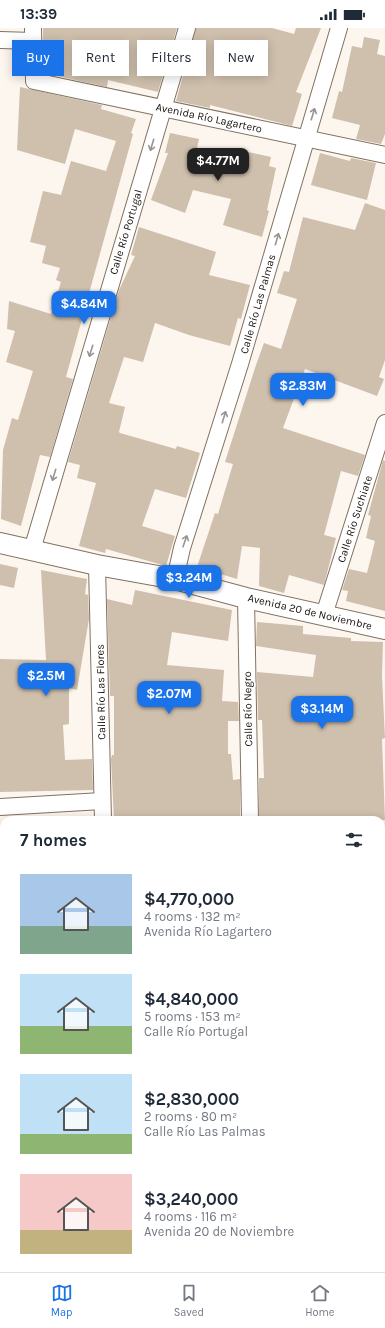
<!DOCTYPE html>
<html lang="en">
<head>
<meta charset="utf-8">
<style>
  :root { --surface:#fff; --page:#f6f6f7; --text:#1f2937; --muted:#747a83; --line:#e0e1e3; --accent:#1a73e8 }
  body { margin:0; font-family:Karla,sans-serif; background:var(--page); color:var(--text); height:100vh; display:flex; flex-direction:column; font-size:15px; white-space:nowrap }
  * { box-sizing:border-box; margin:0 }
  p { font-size:13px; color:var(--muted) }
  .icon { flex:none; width:22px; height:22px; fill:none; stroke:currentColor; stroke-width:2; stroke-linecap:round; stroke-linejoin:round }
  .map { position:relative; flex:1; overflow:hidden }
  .side { position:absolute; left:0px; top:788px; width:385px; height:456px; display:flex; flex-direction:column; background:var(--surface); border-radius:12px 12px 0 0; box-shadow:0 2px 10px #0003 }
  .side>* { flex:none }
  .guide { position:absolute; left:12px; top:12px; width:361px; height:36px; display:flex; gap:8px }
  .price { position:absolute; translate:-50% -34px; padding:0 9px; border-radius:8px; background:var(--accent); color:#fff; font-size:13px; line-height:26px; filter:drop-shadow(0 1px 2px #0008) }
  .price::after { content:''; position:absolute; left:50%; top:24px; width:12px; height:9px; margin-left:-6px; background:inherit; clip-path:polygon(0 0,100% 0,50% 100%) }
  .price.active { background:#222; color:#fff }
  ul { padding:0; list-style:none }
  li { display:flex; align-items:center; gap:12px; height:100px; padding:0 20px }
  li span { display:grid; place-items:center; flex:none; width:112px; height:80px; border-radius:0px; color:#555 }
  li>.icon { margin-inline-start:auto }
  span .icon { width:48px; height:48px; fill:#fffc; stroke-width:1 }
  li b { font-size:17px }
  h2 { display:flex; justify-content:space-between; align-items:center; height:48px; padding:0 20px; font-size:17px }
  .chip { padding:0 14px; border-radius:0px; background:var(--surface); box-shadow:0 2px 10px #0003; font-size:14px; line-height:36px }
  .chip.active { background:var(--accent); color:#fff }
  .status { display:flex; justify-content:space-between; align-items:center; height:28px; padding:0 20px; background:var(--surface); direction:ltr }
  .status svg { height:11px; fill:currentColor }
  .tab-bar { display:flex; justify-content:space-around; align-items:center; height:56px; border-top:1px solid var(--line); background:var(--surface); font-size:11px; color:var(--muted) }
  .tab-bar a { display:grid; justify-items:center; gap:2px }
  .tab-bar .active { color:var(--accent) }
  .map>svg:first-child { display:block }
  .building { fill:#cfbfad }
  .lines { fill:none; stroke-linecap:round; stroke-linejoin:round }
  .minor-casing { stroke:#807261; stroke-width:18 }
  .tertiary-casing { stroke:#807261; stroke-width:22 }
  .minor { stroke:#fff; stroke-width:16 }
  .tertiary { stroke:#fff; stroke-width:20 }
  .oneway { stroke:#979492 }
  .labels { text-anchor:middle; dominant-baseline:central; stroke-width:3.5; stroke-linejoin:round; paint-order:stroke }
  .street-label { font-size:11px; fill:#18120c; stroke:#fff }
</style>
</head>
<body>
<div class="status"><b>13:39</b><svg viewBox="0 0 49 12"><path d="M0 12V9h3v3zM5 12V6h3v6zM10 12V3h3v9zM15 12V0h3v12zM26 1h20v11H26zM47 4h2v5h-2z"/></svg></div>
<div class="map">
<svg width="385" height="1244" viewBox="0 0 385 1244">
  <rect width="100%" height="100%" fill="#fdf6ee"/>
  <g class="building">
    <polygon points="43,0 177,0 158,64 108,52 107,59 43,45"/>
    <polygon points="196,0 272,0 294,6 296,0 321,0 296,64 302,66 292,98 210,77 210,80 176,73"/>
    <polygon points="364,9 380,12 377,26 385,28 385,106 381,116 356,111 360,97 332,90 339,63 342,64 352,18 362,20"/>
    <polygon points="20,59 102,77 101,81 136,91 131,105 133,106 66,349 73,351 50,429 40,427 21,498 1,491 3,422 12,390 18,392 33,343 6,334 15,303 7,301 9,273 51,286 61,254 56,252 60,240 42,235 46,218 30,214 43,163 61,167 71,133 106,143 116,113 75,101 65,136 17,122"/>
    <polygon points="170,105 199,111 197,120 228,127 230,120 271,129 269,138 276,140 267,182 269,183 262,209 223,197 231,171 193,162 185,185 151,172 168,125 165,125"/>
    <polygon points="320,125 350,133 351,130 376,135 367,172 311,157"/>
    <polygon points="365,175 385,182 385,332 379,349 384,351 377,368 305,341 283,400 365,427 358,448 341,443 324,507 336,510 324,557 289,547 284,565 259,558 260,520 242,518 237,551 197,539 215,485 218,486 233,436 225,434 256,337 264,315 281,321 297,271 277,265 284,243 289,244 303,189 355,202"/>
    <polygon points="139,199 216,224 209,247 250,257 241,291 238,290 230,318 189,307 155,295 143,334 124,329 109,375 125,379 119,404 120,405 176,421 177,418 200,425 186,470 155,461 142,498 175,508 166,538 106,521 105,525 79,518 96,455 77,450 80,437 68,434 119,262 135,228 131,227"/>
    <polygon points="383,432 385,433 385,583 346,573 348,563 342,562 349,541 367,545 375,513 366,510 371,488 368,487"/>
    <polygon points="0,536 18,540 14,560 0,557"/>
    <polygon points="41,542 87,551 85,566 88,567 89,591 77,662 69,660 69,696 63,697 65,732 92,731 93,762 0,764 0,631 46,632"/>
    <polygon points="135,562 232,582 228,613 172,604 167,637 224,642 222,673 238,674 239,693 228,693 228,726 231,726 233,752 240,751 240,792 114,792 111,731 112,727 114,727 114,668 110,668 107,571 132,577"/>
    <polygon points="257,594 303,598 303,606 351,610 351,613 383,614 382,648 385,710 382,711 385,792 259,792 259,750 264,750 262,692 258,692 257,644 313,649 316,627 256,618"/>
  </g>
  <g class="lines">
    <defs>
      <g id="minor">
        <polyline points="33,0 34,53 385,127"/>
        <polyline points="0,12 33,13"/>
        <polyline points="32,522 187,0"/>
        <polyline points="97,537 103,792"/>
        <polyline points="175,551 182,520 240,336 339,0"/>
        <polyline points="246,570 250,792"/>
        <polyline points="324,587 385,395"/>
        <polyline points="0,779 102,773"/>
        <polyline points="381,999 385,999"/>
        <polyline points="0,1117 4,1117"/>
        <polyline points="114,1240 114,1244"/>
        <polyline points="269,1240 269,1244"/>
      </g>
      <polyline id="tertiary" points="0,515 97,537 175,551 246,570 385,601"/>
    </defs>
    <use href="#minor" class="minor-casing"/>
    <use href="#tertiary" class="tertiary-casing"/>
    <use href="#minor" class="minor"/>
    <use href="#tertiary" class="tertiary"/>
  </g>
  <defs><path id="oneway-shaft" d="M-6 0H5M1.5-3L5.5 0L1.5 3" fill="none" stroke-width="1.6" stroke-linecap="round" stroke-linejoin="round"/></defs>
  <g class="oneway">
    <use href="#oneway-shaft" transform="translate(313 86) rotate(-73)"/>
    <use href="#oneway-shaft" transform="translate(152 117) rotate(107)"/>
    <use href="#oneway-shaft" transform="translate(277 211) rotate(-74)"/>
    <use href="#oneway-shaft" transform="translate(91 323) rotate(107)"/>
    <use href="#oneway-shaft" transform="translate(224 389) rotate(-73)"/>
    <use href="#oneway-shaft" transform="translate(54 447) rotate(107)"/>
    <use href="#oneway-shaft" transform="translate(185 513) rotate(-71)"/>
  </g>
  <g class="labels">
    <g class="street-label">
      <text transform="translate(209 90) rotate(12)">Avenida Río Lagartero</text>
      <text transform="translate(126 204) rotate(-73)">Calle Río Portugal</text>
      <text transform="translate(258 276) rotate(-74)">Calle Río Las Palmas</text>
      <text transform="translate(355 491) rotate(-72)">Calle Río Suchiate</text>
      <text transform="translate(310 584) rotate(13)">Avenida 20 de Noviembre</text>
      <text transform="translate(101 664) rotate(-91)">Calle Río Las Flores</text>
      <text transform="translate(248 681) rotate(-91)">Calle Río Negro</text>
    </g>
  </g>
</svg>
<b class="price active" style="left:218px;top:154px">$4.77M</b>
<b class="price" style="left:84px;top:297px">$4.84M</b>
<b class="price" style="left:303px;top:379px">$2.83M</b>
<b class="price" style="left:189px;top:571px">$3.24M</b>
<b class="price" style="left:46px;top:669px">$2.5M</b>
<b class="price" style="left:169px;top:687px">$2.07M</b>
<b class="price" style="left:322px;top:702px">$3.14M</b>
<div class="guide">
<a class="chip active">Buy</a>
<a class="chip">Rent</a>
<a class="chip">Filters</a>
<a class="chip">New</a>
</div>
<section class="side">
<h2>7 homes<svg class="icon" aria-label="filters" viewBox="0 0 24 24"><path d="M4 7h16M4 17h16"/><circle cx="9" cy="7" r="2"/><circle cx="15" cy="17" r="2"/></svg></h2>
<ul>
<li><span style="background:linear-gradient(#a9c7e8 65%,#7fa58c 0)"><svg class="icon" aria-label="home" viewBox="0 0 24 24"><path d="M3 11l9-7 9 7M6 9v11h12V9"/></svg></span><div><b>$4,770,000</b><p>4 rooms · 132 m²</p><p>Avenida Río Lagartero</p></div></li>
<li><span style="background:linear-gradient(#bfe0f5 65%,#8fb573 0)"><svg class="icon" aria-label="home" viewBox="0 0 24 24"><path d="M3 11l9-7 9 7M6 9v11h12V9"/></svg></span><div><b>$4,840,000</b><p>5 rooms · 153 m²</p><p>Calle Río Portugal</p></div></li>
<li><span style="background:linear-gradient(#bfe0f5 75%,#8fb573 0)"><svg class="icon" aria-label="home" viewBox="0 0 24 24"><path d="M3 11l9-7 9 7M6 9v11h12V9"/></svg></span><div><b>$2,830,000</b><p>2 rooms · 80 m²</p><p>Calle Río Las Palmas</p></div></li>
<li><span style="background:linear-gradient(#f6c9c9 70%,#c2b280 0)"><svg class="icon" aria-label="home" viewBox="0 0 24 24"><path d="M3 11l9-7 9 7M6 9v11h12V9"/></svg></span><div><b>$3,240,000</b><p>4 rooms · 116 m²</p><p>Avenida 20 de Noviembre</p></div></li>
</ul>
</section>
</div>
<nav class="tab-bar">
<a class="active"><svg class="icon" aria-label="map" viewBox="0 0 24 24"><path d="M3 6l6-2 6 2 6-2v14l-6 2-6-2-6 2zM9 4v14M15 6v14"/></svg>Map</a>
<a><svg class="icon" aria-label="saved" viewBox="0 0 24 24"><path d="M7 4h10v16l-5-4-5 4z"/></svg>Saved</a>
<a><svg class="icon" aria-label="home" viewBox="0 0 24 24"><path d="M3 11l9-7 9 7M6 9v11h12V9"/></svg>Home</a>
</nav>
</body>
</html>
